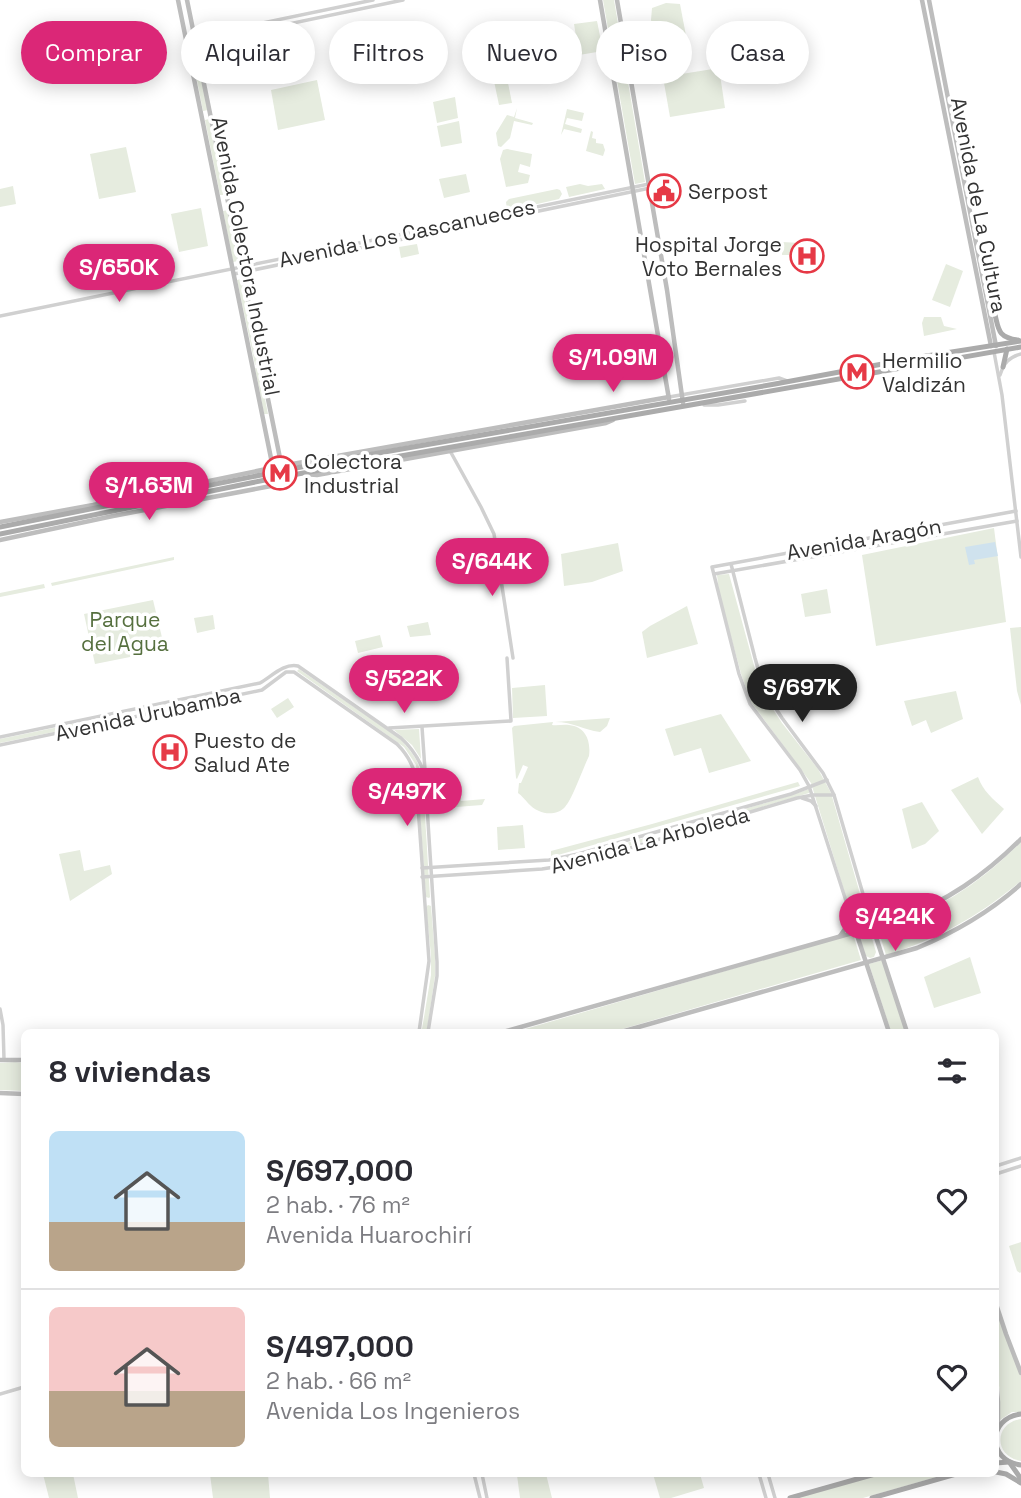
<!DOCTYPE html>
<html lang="es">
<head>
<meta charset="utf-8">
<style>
  :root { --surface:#fff; --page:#f2f2f3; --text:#2b2b33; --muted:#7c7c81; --line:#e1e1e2; --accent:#db2777 }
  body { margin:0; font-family:"Space Grotesk",sans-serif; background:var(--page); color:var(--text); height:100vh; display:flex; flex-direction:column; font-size:26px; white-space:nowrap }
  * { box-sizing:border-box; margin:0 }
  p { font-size:23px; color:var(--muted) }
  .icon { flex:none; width:38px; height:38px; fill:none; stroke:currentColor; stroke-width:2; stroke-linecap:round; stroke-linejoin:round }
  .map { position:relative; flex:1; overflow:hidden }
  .details { position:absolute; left:21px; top:1029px; width:978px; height:448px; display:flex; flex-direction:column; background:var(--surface); border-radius:10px; box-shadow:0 4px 18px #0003 }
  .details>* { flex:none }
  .guide { position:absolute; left:21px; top:21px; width:980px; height:63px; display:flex; gap:14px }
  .price { position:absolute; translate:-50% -60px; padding:0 16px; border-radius:24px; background:var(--accent); color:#fff; font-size:23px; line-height:46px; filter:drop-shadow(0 2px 4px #0008) }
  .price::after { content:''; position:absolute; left:50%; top:42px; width:21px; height:16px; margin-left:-10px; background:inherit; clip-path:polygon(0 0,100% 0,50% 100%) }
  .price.on { background:#222; color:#fff }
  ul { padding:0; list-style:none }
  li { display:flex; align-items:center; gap:21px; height:175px; padding:0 28px }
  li+li { border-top:2px solid var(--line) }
  li span { display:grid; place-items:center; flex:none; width:196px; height:140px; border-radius:10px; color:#555 }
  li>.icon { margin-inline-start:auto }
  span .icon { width:84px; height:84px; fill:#fffc; stroke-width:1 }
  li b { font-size:30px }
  h2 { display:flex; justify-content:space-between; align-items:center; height:84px; padding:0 28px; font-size:30px }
  .pill { padding:0 24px; border-radius:32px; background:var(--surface); box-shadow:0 4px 18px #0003; font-size:24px; line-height:63px }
  .pill.on { background:var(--accent); color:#fff }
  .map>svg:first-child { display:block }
  .green { fill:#e6ecdf }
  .water { fill:#cfe2ee }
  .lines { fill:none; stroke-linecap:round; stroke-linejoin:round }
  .tertiary { stroke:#d0d0d0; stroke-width:3.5 }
  .secondary { stroke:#bdbdbd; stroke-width:4.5 }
  .primary { stroke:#ababab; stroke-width:5 }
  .labels { text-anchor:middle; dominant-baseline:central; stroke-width:7; stroke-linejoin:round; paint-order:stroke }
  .poi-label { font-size:21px; fill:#333; stroke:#fff; text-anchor:start }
  .street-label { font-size:21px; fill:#333; stroke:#fff }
  .park-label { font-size:21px; fill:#56703f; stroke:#fff }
</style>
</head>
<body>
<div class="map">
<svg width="1021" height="1498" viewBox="0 0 1021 1498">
  <rect width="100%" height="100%" fill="#fff"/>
  <g class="green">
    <polygon points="603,0 614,0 645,182 635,184"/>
    <polygon points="666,3 680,4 687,41 683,44 658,46 651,20 652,8"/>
    <polygon points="597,21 603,51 579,55 574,24"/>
    <polygon points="273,32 277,56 258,56 253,36"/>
    <polygon points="195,49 208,110 203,111 191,50"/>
    <polygon points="506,61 509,75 484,80 481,66"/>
    <polygon points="719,68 725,108 670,117 663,77"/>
    <polygon points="507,78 512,103 499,105 494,81"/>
    <polygon points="317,80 325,120 278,130 271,90"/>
    <polygon points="455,97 458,118 437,123 433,102"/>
    <polygon points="517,108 515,118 533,123 532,125 514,121 510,138 501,147 498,146 496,133 507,115 514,117"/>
    <polygon points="567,109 584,113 582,121 567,118 565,124 582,129 581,133 564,129 561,135"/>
    <polygon points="209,119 224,195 220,195 205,120"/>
    <polygon points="459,121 462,143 441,147 437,126"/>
    <polygon points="591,131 593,132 592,138 596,139 596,143 603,144 605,150 603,156 586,151"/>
    <polygon points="126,147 136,192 99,199 90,154"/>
    <polygon points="507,149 532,154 530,167 520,164 518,172 530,175 528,183 506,187 500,159 503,150"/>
    <polygon points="466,174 470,192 444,198 439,179"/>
    <polygon points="580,184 588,186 602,184 605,189 569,197 566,187"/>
    <polygon points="13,186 16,204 0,207 0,189"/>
    <polygon points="557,189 560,190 562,194 559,199 507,211 506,202 509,199"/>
    <polygon points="201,208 208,246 179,252 171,214"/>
    <polygon points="228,210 238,261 233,262 223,211"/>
    <polygon points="782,242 801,243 801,255 782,255"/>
    <polygon points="417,244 419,254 401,258 399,247"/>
    <polygon points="946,264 963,271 950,307 932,300"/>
    <polygon points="241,279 258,363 255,365 237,280"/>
    <polygon points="924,317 941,317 944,326 957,329 924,336 922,323"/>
    <polygon points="255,368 259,369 268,414 264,414"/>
    <polygon points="994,528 1006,622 876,646 862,555"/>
    <polygon points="618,543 623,571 592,582 564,586 561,554"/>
    <polygon points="174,557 174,560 52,586 51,583"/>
    <polygon points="729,574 761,691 782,723 818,769 831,793 869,925 860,928 855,926 811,783 751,702 742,677 719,593 717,575"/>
    <polygon points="44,584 45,588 0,597 0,593"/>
    <polygon points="827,589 831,613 805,617 801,594"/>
    <polygon points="153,600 165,650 95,664 84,614"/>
    <polygon points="687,606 698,644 647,658 642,632 650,626"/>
    <polygon points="213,615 215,629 197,633 194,618"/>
    <polygon points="428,622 431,635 410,637 407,626"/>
    <polygon points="1021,627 1021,705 1017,691 1010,628"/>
    <polygon points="380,635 383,647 358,653 355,641"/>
    <path d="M395,661L427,665L429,688C404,690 399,691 379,675L383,667Z"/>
    <path d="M299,669L399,738C416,756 421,764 423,788H418L416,765L404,747L297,671Z"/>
    <polygon points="545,685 547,716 513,718 512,688"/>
    <polygon points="956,691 963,719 931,733 926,720 912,726 904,701"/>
    <polygon points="201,698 202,701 143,714 142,710"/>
    <polygon points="288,698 294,707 277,718 271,709"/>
    <polygon points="721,714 751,761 709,773 701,748 674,756 665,729"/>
    <path d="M610,718L607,726L600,732C583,730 574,722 555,722Z"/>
    <path d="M553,722L552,725C558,726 563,724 569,725C586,727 591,741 589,756C583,768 573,798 565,807C559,814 547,815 539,811C530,808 526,799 518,793L519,783H521L528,767L523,765L517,779L516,778L512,728L514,726Z"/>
    <polygon points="73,724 73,728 0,743 0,739"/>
    <polygon points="419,729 421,759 412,745 394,730"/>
    <path d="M978,777C983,791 993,799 1004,809L982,834L951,790Z"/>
    <polygon points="798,782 800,786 551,857 551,851 652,824"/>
    <polygon points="460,783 461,801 485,799 482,805 443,808 446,801 449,800 448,787 451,784"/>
    <polygon points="809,789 809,793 661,837 661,834 792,795"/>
    <polygon points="420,799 424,800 430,897 429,898 426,897 419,801"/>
    <polygon points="922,802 939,831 925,844 912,849 902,809"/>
    <polygon points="523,825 525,848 498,850 497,827"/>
    <polygon points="652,836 654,839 582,859 550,865 553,861 582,855"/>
    <path d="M1021,842V881C977,917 940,938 886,955L878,929C939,910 975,887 1021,842Z"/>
    <polygon points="80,850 84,871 110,865 112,874 70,901 59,854"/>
    <polygon points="428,905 431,906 435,955 435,976 427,1030 422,1029 431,975 431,955 426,907"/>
    <polygon points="867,933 871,935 876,952 874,957 870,958 866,956 860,938 861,934"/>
    <polygon points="853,934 861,960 612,1032 515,1032"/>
    <polygon points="970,957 981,993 934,1008 924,977"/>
    <polygon points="883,960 906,1032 891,1032 869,964"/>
    <polygon points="15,1062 24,1063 24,1091 0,1090 0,1063"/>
    <polygon points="1021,1242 1021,1272 1020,1273 1017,1271 1009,1246"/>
    <polygon points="996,1306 1021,1376 1021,1412 1012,1412 1000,1420 1000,1393 996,1363"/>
    <path d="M1021,1419V1461C993,1456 994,1423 1021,1419Z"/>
    <polygon points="43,1474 73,1474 78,1498 49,1498"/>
    <polygon points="210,1474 268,1474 270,1498 213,1498"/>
    <polygon points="521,1474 546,1474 552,1498 520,1498 517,1475"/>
    <polygon points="653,1474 700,1474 704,1488 671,1498 660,1498"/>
    <polygon points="881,1474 947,1474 863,1498 796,1498"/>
  </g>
  <polygon class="water" points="995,542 998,556 974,560 975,564 969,565 965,547"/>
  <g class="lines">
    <g class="tertiary">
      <polyline points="186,39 373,0"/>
      <polyline points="188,45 403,0"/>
      <polyline points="234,274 650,188"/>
      <polyline points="0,316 649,184"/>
      <polyline points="994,352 1002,395 1021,557"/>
      <path d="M1000,375C1004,363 1009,357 1021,354"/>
      <polyline points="669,397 779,378 787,381"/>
      <polyline points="704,405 718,405 745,401"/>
      <polyline points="449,449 481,507 494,534 513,658"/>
      <polyline points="731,564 755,658 764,690 782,718 823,773 834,795 873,928"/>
      <polyline points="714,574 1017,521"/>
      <polyline points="422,727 425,770"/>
      <polyline points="389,728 511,721 507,658"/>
      <path d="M0,737L260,683C272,676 284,663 298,666L401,738C413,749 420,760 425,775L437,962V976L428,1032"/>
      <path d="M0,745L262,690L286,672H294L397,744C407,754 413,764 416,778L429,961L419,1032"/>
      <polyline points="802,798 811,801 816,806"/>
      <polyline points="422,868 549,860 578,854 791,794 827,780"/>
      <polyline points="422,877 542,869 580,863 797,798 813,795 834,795"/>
      <polyline points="856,932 809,786 800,770 750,704 739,674 712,567 1016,511"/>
      <polyline points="0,1009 3,1025 4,1059"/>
      <polyline points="996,1166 1021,1158"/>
      <polyline points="996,1174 1021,1166"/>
      <polyline points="0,1394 24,1387"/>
      <polyline points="474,1474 480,1498"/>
      <polyline points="482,1474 487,1498"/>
      <polyline points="759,1474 766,1498"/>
      <polyline points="768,1474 775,1498"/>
    </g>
    <g class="secondary">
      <polyline points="187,0 282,468"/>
      <polyline points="600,0 669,399"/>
      <polyline points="617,0 667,290 683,403"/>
      <polyline points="922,0 991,346"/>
      <polyline points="929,0 996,346"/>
      <polyline points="305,474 317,475 606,423 613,420"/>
      <polyline points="0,522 93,505 281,466 669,397"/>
      <polyline points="0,540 113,516 271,486 275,478 178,0"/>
      <polyline points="873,928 907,1032"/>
      <polyline points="856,932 889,1032"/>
      <polyline points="840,936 847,926 850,915"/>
      <path d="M503,1032L898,920C947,901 984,876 1021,839"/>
      <path d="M621,1032L917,948C955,932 991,911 1021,884"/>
      <polyline points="0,1060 24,1060"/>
      <polyline points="0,1093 24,1094"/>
      <polyline points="996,1304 1006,1334 1021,1373"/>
      <polyline points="996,1379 998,1402 998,1427"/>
    </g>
    <g class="primary">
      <path d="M987,294C990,300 993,305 994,311C999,328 996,337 1018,340"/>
      <polyline points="1003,367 1007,349"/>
      <polyline points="0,527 321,463 775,384 920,357 1021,341"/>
      <polyline points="0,534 275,478 1021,347"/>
      <path d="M1021,1414C987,1418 987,1461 1021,1465"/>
      <polyline points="996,1463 1009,1462"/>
      <polyline points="1010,1463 1021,1479"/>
      <polyline points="996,1472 1006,1474 1021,1483"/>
      <polyline points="790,1498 875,1474"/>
      <polyline points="872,1498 956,1474"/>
    </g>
  </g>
  <defs>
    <symbol id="civic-ring" viewBox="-11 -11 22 22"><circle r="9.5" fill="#fff" stroke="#e63946" stroke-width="1.5"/><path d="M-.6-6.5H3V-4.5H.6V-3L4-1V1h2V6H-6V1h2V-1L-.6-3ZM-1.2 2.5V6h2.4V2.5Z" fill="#e63946"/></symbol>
    <symbol id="hospital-ring" viewBox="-11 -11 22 22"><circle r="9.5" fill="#fff" stroke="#e63946" stroke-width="1.5"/><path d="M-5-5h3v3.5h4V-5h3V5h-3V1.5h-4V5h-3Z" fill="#e63946"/></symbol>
    <symbol id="metro-ring" viewBox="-11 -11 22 22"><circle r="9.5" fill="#fff" stroke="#e63946" stroke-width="1.5"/><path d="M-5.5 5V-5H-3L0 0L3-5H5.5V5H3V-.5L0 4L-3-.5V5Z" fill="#e63946"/></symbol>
  </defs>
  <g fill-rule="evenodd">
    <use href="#civic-ring" x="645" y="172" width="38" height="38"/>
    <use href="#hospital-ring" x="788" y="237" width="38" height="38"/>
    <use href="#metro-ring" x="838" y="353" width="38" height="38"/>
    <use href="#metro-ring" x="261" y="454" width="38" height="38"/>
    <use href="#hospital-ring" x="151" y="733" width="38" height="38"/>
  </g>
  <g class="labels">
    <g class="poi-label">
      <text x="688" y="191">Serpost</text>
      <text x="782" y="244" text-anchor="end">Hospital Jorge<tspan x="782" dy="24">Voto Bernales</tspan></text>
      <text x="882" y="360">Hermilio<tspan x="882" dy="24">Valdizán</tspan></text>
      <text x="304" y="461">Colectora<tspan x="304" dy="24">Industrial</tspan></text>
      <text x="194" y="740">Puesto de<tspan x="194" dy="24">Salud Ate</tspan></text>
    </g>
    <g class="street-label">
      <text transform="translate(979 205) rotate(79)">Avenida de La Cultura</text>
      <text transform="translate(407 233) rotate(-12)">Avenida Los Cascanueces</text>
      <text transform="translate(246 256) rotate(79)">Avenida Colectora Industrial</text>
      <text transform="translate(864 539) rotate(-10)">Avenida Aragón</text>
      <text transform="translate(148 714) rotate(-12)">Avenida Urubamba</text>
      <text transform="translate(650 840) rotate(-15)">Avenida La Arboleda</text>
    </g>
    <g class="park-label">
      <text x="125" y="619">Parque<tspan x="125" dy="24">del Agua</tspan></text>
    </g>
  </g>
</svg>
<b class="price" style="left:119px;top:304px">S/650K</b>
<b class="price" style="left:613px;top:394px">S/1.09M</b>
<b class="price" style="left:149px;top:522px">S/1.63M</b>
<b class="price" style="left:492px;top:598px">S/644K</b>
<b class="price" style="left:404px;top:715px">S/522K</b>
<b class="price on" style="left:802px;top:724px">S/697K</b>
<b class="price" style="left:407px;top:828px">S/497K</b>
<b class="price" style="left:895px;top:953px">S/424K</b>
<div class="guide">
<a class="pill on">Comprar</a>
<a class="pill">Alquilar</a>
<a class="pill">Filtros</a>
<a class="pill">Nuevo</a>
<a class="pill">Piso</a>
<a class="pill">Casa</a>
</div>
<section class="details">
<h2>8 viviendas<svg class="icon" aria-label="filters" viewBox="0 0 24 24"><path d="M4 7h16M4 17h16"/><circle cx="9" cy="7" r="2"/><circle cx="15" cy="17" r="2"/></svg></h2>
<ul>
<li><span style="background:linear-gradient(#bfe0f5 65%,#b9a48a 0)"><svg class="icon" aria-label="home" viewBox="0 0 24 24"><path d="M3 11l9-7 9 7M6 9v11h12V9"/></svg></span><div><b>S/697,000</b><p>2 hab. · 76 m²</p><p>Avenida Huarochirí</p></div><svg class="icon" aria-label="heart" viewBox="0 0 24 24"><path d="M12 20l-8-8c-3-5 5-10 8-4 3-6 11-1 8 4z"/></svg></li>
<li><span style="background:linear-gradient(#f6c9c9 60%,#b9a48a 0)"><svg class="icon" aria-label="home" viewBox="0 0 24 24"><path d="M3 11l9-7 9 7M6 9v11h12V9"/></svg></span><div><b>S/497,000</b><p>2 hab. · 66 m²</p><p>Avenida Los Ingenieros</p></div><svg class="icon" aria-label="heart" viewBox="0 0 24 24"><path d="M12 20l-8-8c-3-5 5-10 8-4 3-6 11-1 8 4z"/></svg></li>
</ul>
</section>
</div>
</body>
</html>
